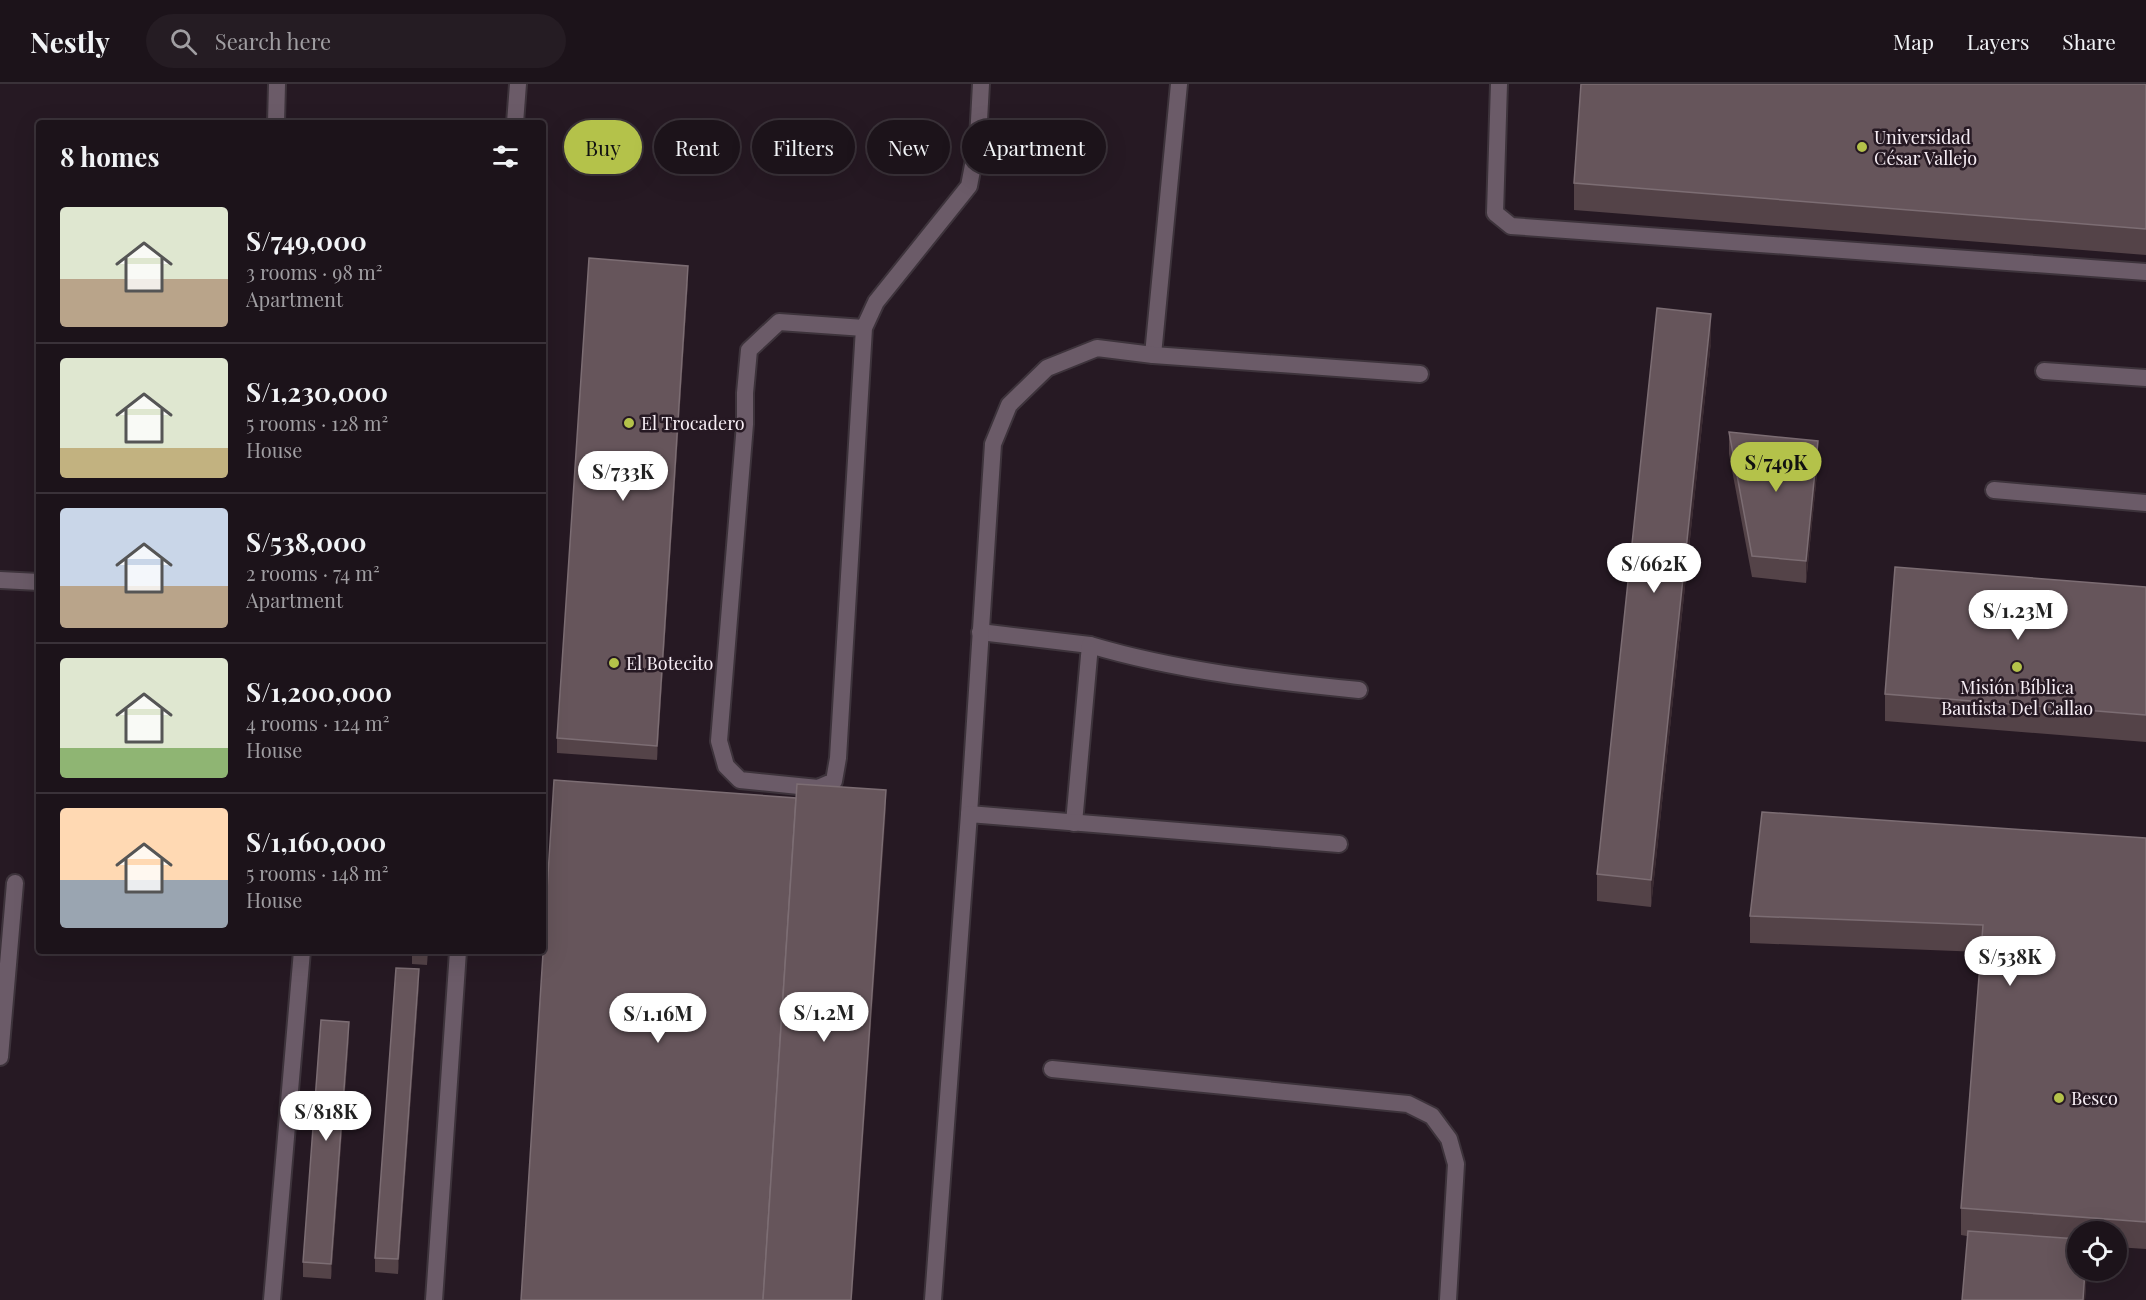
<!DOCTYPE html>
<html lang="en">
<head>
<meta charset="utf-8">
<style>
  :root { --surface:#1c131a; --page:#251c23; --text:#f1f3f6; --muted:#a09ea2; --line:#3a3239; --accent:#b4c24a }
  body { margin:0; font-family:"Playfair Display",serif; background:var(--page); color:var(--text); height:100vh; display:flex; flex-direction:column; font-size:22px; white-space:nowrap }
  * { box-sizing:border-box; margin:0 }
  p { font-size:20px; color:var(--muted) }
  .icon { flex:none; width:33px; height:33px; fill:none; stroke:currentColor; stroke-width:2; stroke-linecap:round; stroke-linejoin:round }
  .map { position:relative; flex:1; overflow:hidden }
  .details { position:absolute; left:36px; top:36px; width:510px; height:834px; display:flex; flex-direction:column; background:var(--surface); border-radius:6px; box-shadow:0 6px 24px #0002,0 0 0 2px var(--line) }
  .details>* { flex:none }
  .banner { position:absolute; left:564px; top:36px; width:570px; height:54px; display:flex; gap:12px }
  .tools { position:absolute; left:2067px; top:1137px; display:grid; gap:12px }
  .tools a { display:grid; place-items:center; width:60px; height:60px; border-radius:50%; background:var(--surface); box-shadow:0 6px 24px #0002,0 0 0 2px var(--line); font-size:30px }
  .price { position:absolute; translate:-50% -51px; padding:0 14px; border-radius:21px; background:#fff; color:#222; font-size:20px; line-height:39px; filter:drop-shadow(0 2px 3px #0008) }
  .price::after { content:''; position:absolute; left:50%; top:36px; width:18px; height:14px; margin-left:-9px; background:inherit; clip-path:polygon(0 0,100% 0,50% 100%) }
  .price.current { background:var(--accent); color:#111 }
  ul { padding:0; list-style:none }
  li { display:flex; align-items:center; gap:18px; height:150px; padding:0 24px }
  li+li { border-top:2px solid var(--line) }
  li span { display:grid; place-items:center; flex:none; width:168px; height:120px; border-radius:6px; color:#555 }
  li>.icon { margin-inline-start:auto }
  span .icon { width:72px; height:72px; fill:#fffc; stroke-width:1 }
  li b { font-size:26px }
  h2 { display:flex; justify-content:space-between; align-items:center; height:72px; padding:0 24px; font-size:26px }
  .tag { padding:0 21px; border-radius:27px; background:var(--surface); box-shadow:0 6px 24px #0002,0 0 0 2px var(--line); font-size:21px; line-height:54px }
  .tag.current { background:var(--accent); color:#111 }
  header { display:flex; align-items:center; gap:36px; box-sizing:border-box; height:84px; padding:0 30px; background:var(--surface); border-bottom:2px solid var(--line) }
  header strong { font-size:28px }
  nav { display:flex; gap:33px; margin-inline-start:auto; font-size:21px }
  .search { width:420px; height:54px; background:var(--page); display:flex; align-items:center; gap:15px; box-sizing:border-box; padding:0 21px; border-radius:33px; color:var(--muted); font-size:22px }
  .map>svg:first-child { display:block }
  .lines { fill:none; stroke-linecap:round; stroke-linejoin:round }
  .service-casing { stroke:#3d333b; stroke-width:20 }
  .service { stroke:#6b5b68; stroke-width:16 }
  .wall { fill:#544348 }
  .shaded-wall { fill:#3a2a31 }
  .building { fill:#66555b; stroke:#7c6d73; stroke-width:1.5 }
  .poi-dot { fill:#b4c24a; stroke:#261923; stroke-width:2 }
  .labels { text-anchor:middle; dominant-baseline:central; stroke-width:5; stroke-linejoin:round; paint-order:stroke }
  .poi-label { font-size:18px; fill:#f7eef5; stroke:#261923; text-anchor:start }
</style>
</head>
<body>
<header>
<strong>Nestly</strong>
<div class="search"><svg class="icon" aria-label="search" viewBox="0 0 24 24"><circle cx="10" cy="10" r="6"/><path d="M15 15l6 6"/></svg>Search here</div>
<nav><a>Map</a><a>Layers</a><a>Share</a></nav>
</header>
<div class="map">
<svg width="2146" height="1216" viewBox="0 0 2146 1216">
  <rect width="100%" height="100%" fill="#261923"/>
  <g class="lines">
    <defs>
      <g id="service">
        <polyline points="1499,0 1495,129 1511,142 2146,188"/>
        <polyline points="276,39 277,0"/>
        <polyline points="515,39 518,0"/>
        <polyline points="864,244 779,238 749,266 745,309 745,340 719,657 726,682 740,696 818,704 834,697 838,674 864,244 876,218 969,102 978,55 981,0"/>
        <polyline points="1153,271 1179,0"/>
        <polyline points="2044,287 2146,294"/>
        <polyline points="1994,406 2146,419"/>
        <polyline points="0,496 39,498"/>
        <polyline points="980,548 1090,561"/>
        <polyline points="969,730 993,360 1009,321 1047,284 1097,264 1153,271 1420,290"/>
        <path d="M1074,739L1090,561C1177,587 1269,597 1359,606"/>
        <polyline points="0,973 15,799"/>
        <polyline points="1052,985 1408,1020 1432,1032 1449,1055 1456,1080 1448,1216"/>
        <polyline points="272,1216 302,867"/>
        <polyline points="434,1216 458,867"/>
        <polyline points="933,1216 969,730 1339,760"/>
      </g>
    </defs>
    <use href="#service" class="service-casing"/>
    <use href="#service" class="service"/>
  </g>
  <g class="wall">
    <polygon points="2146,0 2146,171 1574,126 1574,99"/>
    <polygon points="688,197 657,676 557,669 557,654"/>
    <polygon points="1711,257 1651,823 1597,817 1597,790"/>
    <polygon points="1729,348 1818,379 1806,499 1752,493 1729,370"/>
    <polygon points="2146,503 2146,658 1885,637 1885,610"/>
    <polygon points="2146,754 2146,1165 2116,1163 2116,1148 2078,1148 2078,1186 2087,1186 2085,1216 1967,1152 1961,1151 1961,1124 1981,868 1750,859 1750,832"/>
    <polygon points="412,867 428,867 427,881 412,880"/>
    <polygon points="419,900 398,1190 375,1188 375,1174"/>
    <polygon points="349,953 331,1195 303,1193 303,1178"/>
  </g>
  <g class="shaded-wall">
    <polygon points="688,182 688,197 657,676 657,662"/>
    <polygon points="1711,230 1711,257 1651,823 1651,796"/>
    <polygon points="1818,357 1818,379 1806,499 1806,477"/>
    <polygon points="886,706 886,727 852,1216 851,1216"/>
    <polygon points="419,885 419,900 398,1190 398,1175"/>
    <polygon points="349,938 349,953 331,1195 331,1180"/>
    <polygon points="2085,1186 2087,1186 2085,1216 2083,1216"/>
  </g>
  <g class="building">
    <polygon points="1581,0 2146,0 2146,145 1574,99"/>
    <polygon points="589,174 688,182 657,662 557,654"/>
    <polygon points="1657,224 1711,230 1651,796 1597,790"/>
    <polygon points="1729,348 1818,357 1806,477 1752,472"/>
    <polygon points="1895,483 2146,503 2146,631 1885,610"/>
    <polygon points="554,696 796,714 763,1216 521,1216"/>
    <polygon points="797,700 886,706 851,1216 763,1216"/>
    <polygon points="1762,728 2146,754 2146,1138 1961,1124 1983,841 1750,832"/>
    <polygon points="396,884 419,885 398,1175 375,1174"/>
    <polygon points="321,936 349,938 331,1180 303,1178"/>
    <polygon points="1968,1147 2078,1155 2078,1186 2085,1186 2083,1216 1962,1216"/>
  </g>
  <g class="poi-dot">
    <circle cx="1862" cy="63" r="6"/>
    <circle cx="629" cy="339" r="6"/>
    <circle cx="614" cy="579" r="6"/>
    <circle cx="2017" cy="583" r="6"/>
    <circle cx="2059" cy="1014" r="6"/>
  </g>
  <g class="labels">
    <g class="poi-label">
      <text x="1874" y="53">Universidad<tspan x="1874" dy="21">César Vallejo</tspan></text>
      <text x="641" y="339">El Trocadero</text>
      <text x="626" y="579">El Botecito</text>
      <text x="2017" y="603" text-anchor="middle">Misión Bíblica<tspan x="2017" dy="21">Bautista Del Callao</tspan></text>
      <text x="2071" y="1014">Besco</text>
    </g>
  </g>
</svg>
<div class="tools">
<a><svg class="icon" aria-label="locate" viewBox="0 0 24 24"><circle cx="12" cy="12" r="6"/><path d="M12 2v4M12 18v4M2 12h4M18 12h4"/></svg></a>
</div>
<b class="price current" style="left:1776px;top:409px">S/749K</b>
<b class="price" style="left:623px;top:418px">S/733K</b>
<b class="price" style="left:1654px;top:510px">S/662K</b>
<b class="price" style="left:2018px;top:557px">S/1.23M</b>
<b class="price" style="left:2010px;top:903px">S/538K</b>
<b class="price" style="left:824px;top:959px">S/1.2M</b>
<b class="price" style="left:658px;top:960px">S/1.16M</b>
<b class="price" style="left:326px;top:1058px">S/818K</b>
<div class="banner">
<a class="tag current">Buy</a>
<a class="tag">Rent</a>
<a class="tag">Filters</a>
<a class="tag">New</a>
<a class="tag">Apartment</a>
</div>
<section class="details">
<h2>8 homes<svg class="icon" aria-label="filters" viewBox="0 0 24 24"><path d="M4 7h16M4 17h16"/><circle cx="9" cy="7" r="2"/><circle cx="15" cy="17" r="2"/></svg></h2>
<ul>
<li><span style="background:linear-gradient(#dfe7d0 60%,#b9a48a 0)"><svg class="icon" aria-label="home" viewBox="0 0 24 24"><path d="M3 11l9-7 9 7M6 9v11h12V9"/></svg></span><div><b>S/749,000</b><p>3 rooms · 98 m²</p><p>Apartment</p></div></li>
<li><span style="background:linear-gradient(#dfe7d0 75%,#c2b280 0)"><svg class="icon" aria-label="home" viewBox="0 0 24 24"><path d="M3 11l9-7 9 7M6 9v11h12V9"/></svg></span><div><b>S/1,230,000</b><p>5 rooms · 128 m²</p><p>House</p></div></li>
<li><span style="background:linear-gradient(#c9d6e8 65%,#b9a48a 0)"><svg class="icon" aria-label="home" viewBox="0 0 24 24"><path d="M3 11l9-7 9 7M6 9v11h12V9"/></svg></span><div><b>S/538,000</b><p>2 rooms · 74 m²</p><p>Apartment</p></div></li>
<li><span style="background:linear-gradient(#dfe7d0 75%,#8fb573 0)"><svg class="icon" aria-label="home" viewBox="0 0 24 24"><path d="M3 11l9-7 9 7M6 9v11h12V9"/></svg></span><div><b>S/1,200,000</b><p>4 rooms · 124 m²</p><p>House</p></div></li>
<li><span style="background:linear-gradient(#ffd9b3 60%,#9aa5b1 0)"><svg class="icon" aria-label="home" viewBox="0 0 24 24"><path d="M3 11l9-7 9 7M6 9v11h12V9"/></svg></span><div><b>S/1,160,000</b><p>5 rooms · 148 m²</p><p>House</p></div></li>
</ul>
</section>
</div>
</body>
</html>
